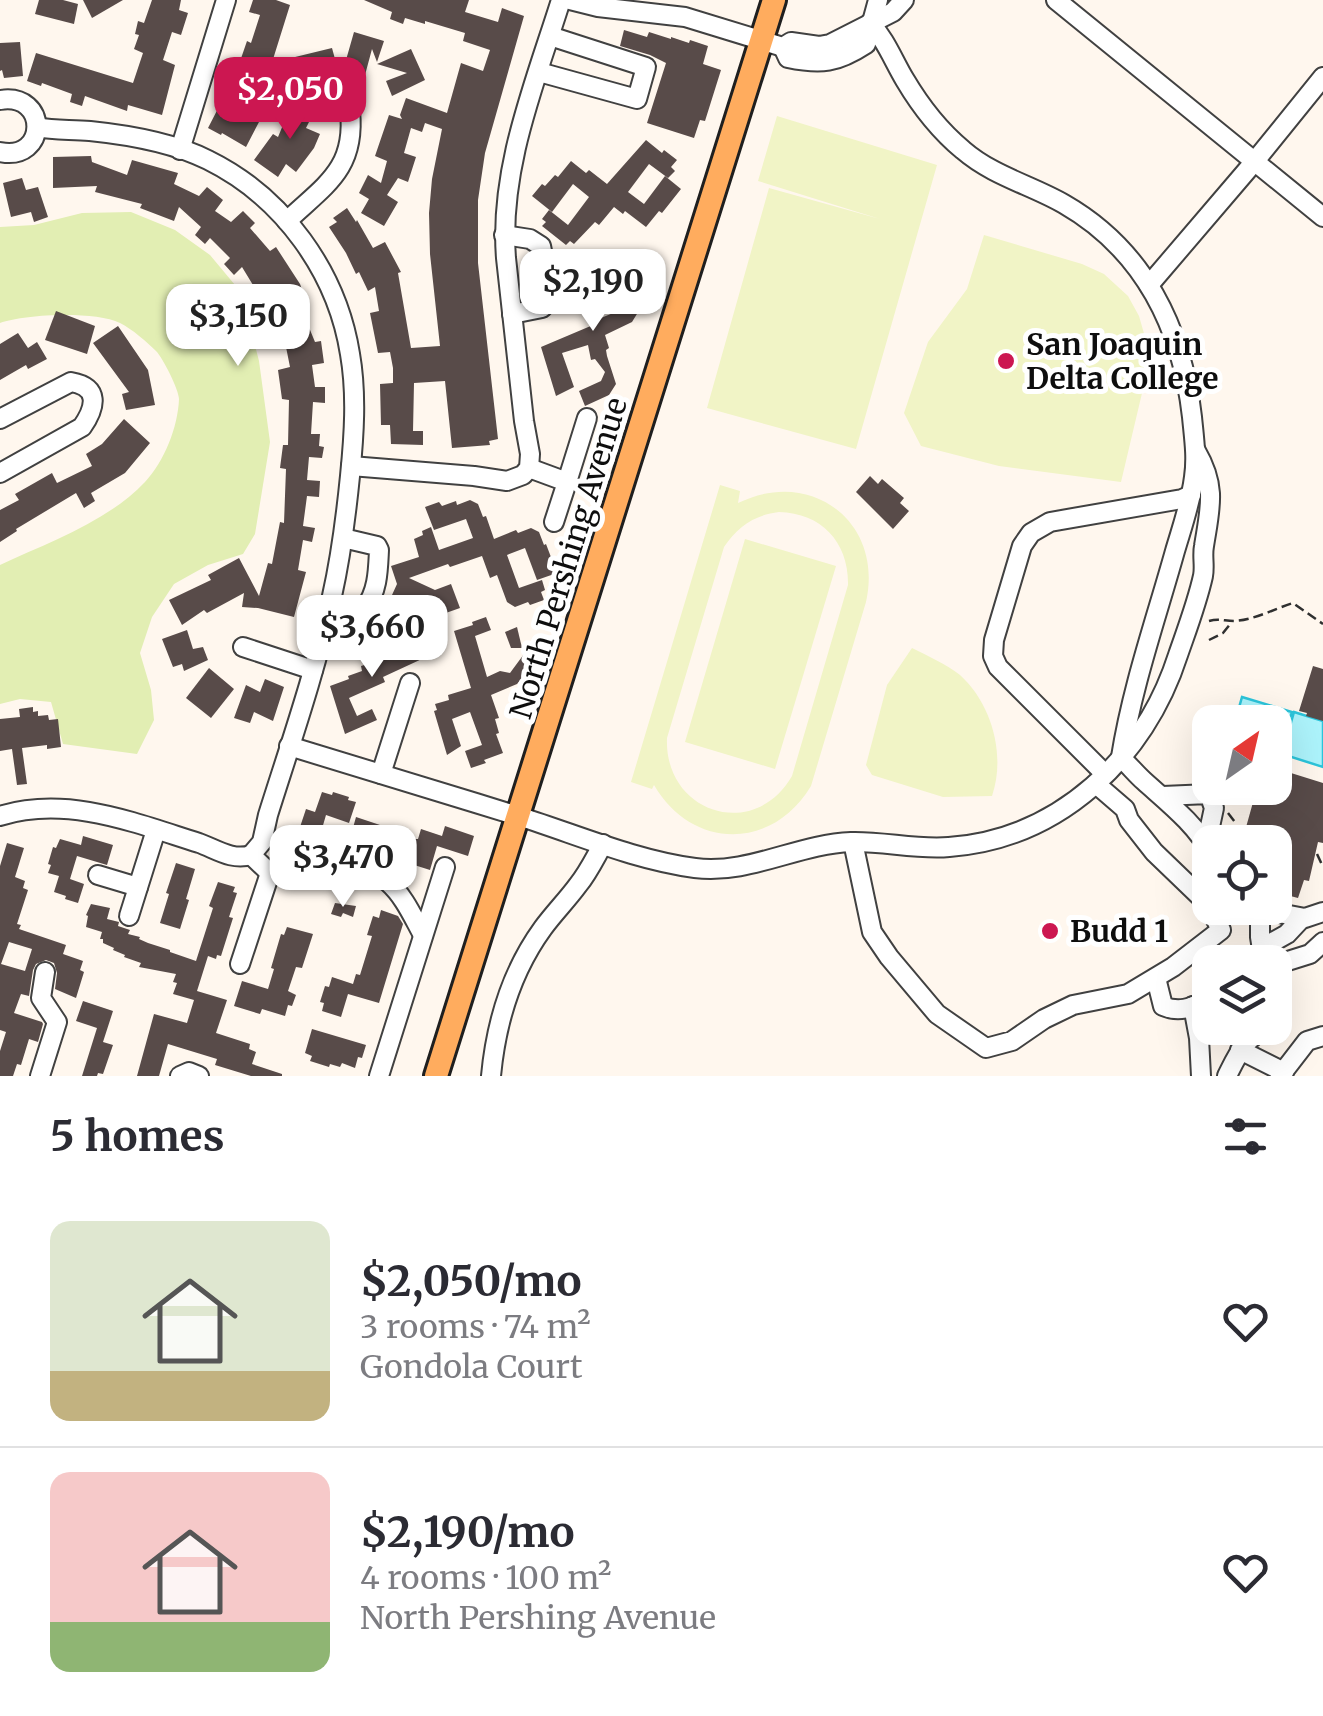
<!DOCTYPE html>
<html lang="en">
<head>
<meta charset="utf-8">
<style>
  :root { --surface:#fff; --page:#f2f2f3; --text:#2b2b33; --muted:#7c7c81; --line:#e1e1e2; --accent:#cc1751 }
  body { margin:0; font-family:Merriweather,serif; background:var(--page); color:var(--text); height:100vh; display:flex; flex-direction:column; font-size:38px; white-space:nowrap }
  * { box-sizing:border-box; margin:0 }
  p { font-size:32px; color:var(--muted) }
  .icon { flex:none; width:55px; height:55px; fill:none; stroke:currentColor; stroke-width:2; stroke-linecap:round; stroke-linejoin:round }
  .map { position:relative; height:1076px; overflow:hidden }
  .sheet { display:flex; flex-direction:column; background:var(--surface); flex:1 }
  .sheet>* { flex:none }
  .needle { width:65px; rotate:34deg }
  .fabs { position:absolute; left:1192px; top:705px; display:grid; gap:20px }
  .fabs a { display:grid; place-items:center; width:100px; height:100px; border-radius:20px; background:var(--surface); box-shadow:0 10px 40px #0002; font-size:50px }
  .price { position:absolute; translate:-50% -85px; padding:0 22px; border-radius:20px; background:#fff; color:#222; font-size:32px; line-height:65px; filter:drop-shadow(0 2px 5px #0008) }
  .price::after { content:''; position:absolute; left:50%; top:60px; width:30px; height:22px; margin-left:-15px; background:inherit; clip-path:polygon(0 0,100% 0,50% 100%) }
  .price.on { background:var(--accent); color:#fff }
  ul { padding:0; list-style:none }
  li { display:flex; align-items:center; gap:30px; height:250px; padding:0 50px }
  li+li { border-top:2px solid var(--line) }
  li span { display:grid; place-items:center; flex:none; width:280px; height:200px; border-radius:20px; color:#555 }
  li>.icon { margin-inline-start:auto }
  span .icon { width:120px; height:120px; fill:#fffc; stroke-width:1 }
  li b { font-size:42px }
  h2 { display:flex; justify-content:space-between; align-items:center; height:120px; padding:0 50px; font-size:42px }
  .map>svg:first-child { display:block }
  .green { fill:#e2eeb3 }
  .pitch { fill:#f1f4c6; fill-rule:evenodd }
  .water { fill:#adf4fc; stroke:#2cc5db; stroke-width:2.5 }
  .building { fill:#584b49; fill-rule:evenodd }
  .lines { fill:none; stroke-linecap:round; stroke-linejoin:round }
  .minor-casing { stroke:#414141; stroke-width:22 }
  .major-casing { stroke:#1f1f1f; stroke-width:28 }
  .path { stroke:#303030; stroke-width:2.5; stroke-dasharray:10 5; stroke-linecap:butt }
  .minor { stroke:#fff; stroke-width:18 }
  .major { stroke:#ffac5e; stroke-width:22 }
  .poi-dot { fill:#cc1751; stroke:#fff; stroke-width:4 }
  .labels { text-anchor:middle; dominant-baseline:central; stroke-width:10; stroke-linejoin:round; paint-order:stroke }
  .poi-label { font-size:30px; font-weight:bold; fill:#0e0e0e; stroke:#fff; text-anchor:start }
  .street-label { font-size:30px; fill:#0e0e0e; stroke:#fff }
</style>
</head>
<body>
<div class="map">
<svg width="1323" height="1076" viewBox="0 0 1323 1076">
  <rect width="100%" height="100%" fill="#fff7ee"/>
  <path class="green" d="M131,212L175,230L210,255L235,285L249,322L259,361L270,442L255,534L243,554L208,565L174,584L152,617L140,653L151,690L154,720L137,754L63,744L51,702L20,699L0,704V565C49,542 107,522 145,482C164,462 178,427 179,399C179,390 163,358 156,351C147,342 132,329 120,323C95,311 26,314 0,323V227L34,225L82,213Z"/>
  <g class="pitch">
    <polygon points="777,116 937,165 856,449 707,408 769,188 880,219 758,181"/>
    <polygon points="984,235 1082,264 1104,274 1128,296 1139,316 1149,351 1147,372 1121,482 999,466 921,446 904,413 928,342 967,289"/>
    <path d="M720,485L740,491L738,503C811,467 884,522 866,602L811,786C772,851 692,850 654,785L652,789L631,782ZM779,512C822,513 849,543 848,585L792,776C754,842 664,813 667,738L724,547C738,526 755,515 779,512Z"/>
    <polygon points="745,539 836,566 775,769 685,742"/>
    <path d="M912,648C928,656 946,664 960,675C992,704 1006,755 992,796L943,797L872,775L866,765L887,685Z"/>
  </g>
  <g class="water">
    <polygon points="1242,697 1292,712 1279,753 1275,752 1275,722 1235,722"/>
    <polygon points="1294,712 1323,721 1323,767 1282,754"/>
  </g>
  <g class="building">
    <polygon points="39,0 63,0 78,4 74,24 35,14"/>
    <polygon points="83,0 123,0 92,18"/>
    <polygon points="152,0 181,0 179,10 188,13 181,35 172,32 163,60 175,65 162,115 128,105 127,111 85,96 82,106 70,102 72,94 42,83 41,86 27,81 36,53 133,83 143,53 134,49 139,35 135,34 138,21 144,23"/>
    <polygon points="253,0 276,0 290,5 269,72 276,74 273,85 266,82 256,120 259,122 246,147 222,133 221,135 208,128 225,95 233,72 236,73 247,41 251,43 260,15 249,12"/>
    <polygon points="364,0 469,0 465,12 498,22 502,8 524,16 485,153 478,200 478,263 498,439 489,441 490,445 452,448 445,381 414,383 413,431 423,431 423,445 391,444 390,425 381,425 380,384 393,383 393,368 390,352 378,353 370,313 379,311 375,287 368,291 359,272 356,274 346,253 329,227 337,222 333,218 347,208 356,222 357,220 373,248 385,242 401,272 398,273 411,348 440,346 430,254 429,213 432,179 442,129 425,123 422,132 411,128 404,153 416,157 408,182 398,178 387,195 398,202 384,226 361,213 369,199 359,193 368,175 381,183 387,161 375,156 389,115 402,119 400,115 406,98 447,113 461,63 483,71 490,50 463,41 465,33 425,21 425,24 405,18 403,24 390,19 392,12"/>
    <polygon points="624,30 647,37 649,32 671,39 671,37 689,43 690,40 708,46 703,64 721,70 705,121 700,120 694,138 647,123 666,63 650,55 620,46"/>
    <polygon points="354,32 384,41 377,62 372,49 365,75 344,67"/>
    <polygon points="20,42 23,76 4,78 2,70 0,71 0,43"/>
    <polygon points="332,48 338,70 299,85 291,58"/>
    <polygon points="411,49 425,80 392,96 386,81 407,73 377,64"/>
    <polygon points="293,101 314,112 306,128 320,134 314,148 296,172 286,164 278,177 254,160 273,134 278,137"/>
    <polygon points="646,140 662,153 664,150 677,160 671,167 675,171 668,178 649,164 628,192 644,204 665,176 681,189 662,213 659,211 646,227 625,211 623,214 614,207 599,225 595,222 574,244 570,241 566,245 542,226 546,222 542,219 549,210 568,225 589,197 573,184 552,212 532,196 542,184 545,186 555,175 558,177 571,161 586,173 589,170 607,184"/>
    <polygon points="91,156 92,162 127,175 132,160 178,173 174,184 199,196 207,187 223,200 215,211 231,222 243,211 255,223 250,228 270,251 276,247 300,284 308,305 301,308 315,342 321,341 324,363 312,365 315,387 325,387 325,403 313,402 311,434 320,434 319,446 324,447 322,458 309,457 307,480 320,481 319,497 307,496 303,526 315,528 312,542 303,540 298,570 306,572 294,617 258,608 242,607 244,593 207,613 204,610 182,625 169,600 211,580 208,575 239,558 259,596 268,563 272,564 280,522 284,523 286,469 280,468 283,445 288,445 289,400 282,399 278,370 290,367 286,347 290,346 269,300 264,303 242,267 234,275 224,264 230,258 210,238 205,244 195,235 201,227 179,207 174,221 140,208 142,204 95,192 97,186 53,188 53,157"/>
    <polygon points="22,178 26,190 38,187 48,217 34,222 31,212 11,217 3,183"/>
    <polygon points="603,255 606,269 586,278 601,318 625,308 614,272 630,267 640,309 632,322 605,335 609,348 606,350 607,356 616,384 609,395 585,406 579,391 601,381 605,372 595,359 591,360 588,345 562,353 574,387 556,396 541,347 593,325 577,282 573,283 581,263"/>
    <polygon points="56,311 95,326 87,354 45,340"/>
    <polygon points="118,326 148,370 155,405 126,410 122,394 129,392 93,343"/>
    <polygon points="18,333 28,348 37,342 47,359 28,369 26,365 0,380 0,344"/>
    <polygon points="124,419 150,443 125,473 91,493 95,501 84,508 76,493 16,529 17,531 0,542 0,510 19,500 15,494 52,473 57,483 92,466 86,454 102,444"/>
    <polygon points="870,476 878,484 882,479 904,498 900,503 909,511 893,529 856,492"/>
    <polygon points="470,500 478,504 483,517 486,516 494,539 516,530 518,533 531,528 539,532 544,545 546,544 557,573 537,580 525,548 507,555 519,588 542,580 545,590 541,592 544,600 530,605 528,602 515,607 507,602 497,575 490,578 482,556 450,567 448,564 409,578 435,590 451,584 460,608 443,614 431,609 418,613 422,622 399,630 388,598 392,595 397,584 391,566 419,557 414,539 423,535 422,531 431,527 439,550 473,538 466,519 434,530 425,507 439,502 442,506 456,501 457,505"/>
    <polygon points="486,617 491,630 475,636 487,677 500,671 510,673 524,654 528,671 517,684 491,695 499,718 495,719 499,733 496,734 503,753 484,760 486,763 471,768 465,751 482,745 470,712 452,719 461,746 447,755 434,711 437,710 435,704 449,700 448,695 471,688 454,631 473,625 472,622"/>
    <polygon points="517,627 522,648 511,648 505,632"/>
    <polygon points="187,630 193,649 203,647 208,660 184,671 182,664 173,667 162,639"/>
    <polygon points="380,636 386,652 425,640 429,650 422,653 424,658 383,677 385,682 349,698 357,716 372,709 377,720 345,734 330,686 349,679 348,676 362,671 361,666 374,662 369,649 374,647 371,639"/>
    <polygon points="1313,666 1323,669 1323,721 1306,716 1307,713 1299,711"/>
    <polygon points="209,668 234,689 211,718 186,698"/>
    <polygon points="265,679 284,687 273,721 254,712 250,723 234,718 246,685 260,692"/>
    <polygon points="33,707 33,712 38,711 38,716 48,715 49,720 58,719 61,747 47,749 47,745 22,748 27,784 17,785 12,749 0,751 0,719 20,717 19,709"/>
    <polygon points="1275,768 1323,783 1323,843 1318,842 1309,881 1304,880 1298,898 1275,892 1275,842 1246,842 1247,839 1243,838 1257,788 1275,788"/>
    <polygon points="322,792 332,795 333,792 349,797 348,800 356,802 349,823 326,815 317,846 296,839 306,809 315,812"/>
    <polygon points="356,817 380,825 379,828 414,839 418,839 421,829 442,836 445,826 474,836 468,856 437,846 430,870 411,864 412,858 392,852 391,855 377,850 378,847 354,840 355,836 351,835"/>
    <polygon points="83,836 113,845 107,865 77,856 70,879 84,884 78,903 65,899 66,896 54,892 59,876 48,873 51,865 48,864 53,847 56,848 60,839 81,845"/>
    <path d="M7,843L24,848L15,877L25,881L23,888L28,890L17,924L21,925L19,929L66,945L63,954L83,961L80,970L84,972L76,998L55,989L57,973L54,963L46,960L36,964L33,970L29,996L21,994L14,1013L42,1022L43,1024L38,1042L29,1039L21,1065L17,1064L13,1076H0V1051L6,1032L0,1030V866ZM9,942L32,949L25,971L1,964Z"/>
    <polygon points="176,863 195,869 186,899 189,900 180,929 160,923 169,894 166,893"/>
    <polygon points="218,882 235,887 233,892 237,893 229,917 233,918 221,956 217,955 216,959 208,956 197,991 227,1000 216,1033 250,1044 249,1049 256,1052 252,1064 282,1074 282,1076 251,1076 215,1065 217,1059 168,1044 159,1076 137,1076 154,1014 187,1023 194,1000 173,994 177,983 173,982 176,974 139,967 141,963 124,957 125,955 113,950 114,948 103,943 103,939 100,939 102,932 86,927 88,916 86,915 91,904 110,908 107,919 119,922 118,926 130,930 128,934 140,937 139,939 148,943 170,950 170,952 196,961 213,908 209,906"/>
    <polygon points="335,903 356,906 353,917 343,913 341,917 331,914"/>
    <polygon points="381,910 398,916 403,924 379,1003 348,994 341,1017 322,1011 324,1003 320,1002 325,986 329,987 332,977 353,984 356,974 360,975 372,936 367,935 373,916 379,918"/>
    <polygon points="287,927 313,934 302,968 296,967 288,991 296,995 292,1006 288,1005 285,1016 262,1009 260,1014 234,1006 242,981 268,989 274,969 271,968 281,934 284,935"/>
    <polygon points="83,1001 113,1011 103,1042 113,1045 103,1074 98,1073 97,1076 82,1076 97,1028 76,1021"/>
    <polygon points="312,1029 366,1045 362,1058 358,1057 355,1068 342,1063 340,1067 330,1064 329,1067 310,1061 312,1056 305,1053"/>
  </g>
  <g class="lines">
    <defs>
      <g id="minor">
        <polyline points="570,0 598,7 685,17 783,47 791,42 819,46 830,44 893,12 904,0"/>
        <polyline points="1056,0 1323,217"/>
        <path d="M870,23C886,40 893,60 905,80C921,107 940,131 963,150C993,176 1031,185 1064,204C1144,250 1182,328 1192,417C1194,438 1197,457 1194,477C1191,502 1182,527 1175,551C1156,619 1132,687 1121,757"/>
        <path d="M783,47L788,58C821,65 837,63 866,44L878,0"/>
        <polyline points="539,72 637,99 646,67 550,36"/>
        <path d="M0,100C49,92 48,162 0,152"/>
        <path d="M37,127C55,131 72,129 90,131C129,135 172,142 208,160C283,197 337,272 350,354C357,394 354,436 350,476C346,516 341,556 332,596C316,670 291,742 268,815L262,842L251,855"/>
        <polyline points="180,150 226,0"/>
        <path d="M287,221C325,185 356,169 350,111"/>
        <polyline points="504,235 530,239 541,246 550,291 550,300 542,308 512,314"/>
        <polyline points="1149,285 1255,161 1323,77"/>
        <path d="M0,419L71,382C100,387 96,407 82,427L0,473"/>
        <path d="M351,466L474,476L507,481L523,475L529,468L530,454L524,421L506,258C499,169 535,83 561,0"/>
        <polyline points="529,468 567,482 554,522"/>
        <polyline points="567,482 587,418"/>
        <path d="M330,607L365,608C378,591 378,570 379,550L377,546L343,538"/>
        <polyline points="243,647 313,670"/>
        <path d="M289,746C367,770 444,793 521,817C578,835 635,860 695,868C748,875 798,844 851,842C884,841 916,850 949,847C1059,839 1145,758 1178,655C1187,629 1197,603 1203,576C1205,566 1202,556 1204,546C1210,508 1217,487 1196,451"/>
        <path d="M1121,758C1129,765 1136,774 1144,781C1166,801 1197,825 1210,852"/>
        <polyline points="381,774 410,683"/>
        <polyline points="1105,774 998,667 993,656 994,640 1022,546 1031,533 1050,522 1182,499 1191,495"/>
        <polyline points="1163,796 1209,794 1214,808 1206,845"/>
        <path d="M0,816C67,795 135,823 199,843C216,849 232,861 251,855"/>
        <polyline points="853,842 872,932 889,957 937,1014 986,1048 1012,1041 1044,1019 1073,1005 1128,994 1173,967 1221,930 1208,904 1154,852 1129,820 1125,809 1096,784"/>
        <path d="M251,855L270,873C300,870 364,862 388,882C404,896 413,917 423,935"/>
        <polyline points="98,875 138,887"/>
        <polyline points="1252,908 1305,918 1323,912"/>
        <polyline points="1260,909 1260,937 1264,962"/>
        <polyline points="129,916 156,830"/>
        <polyline points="1262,948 1287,934 1302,918"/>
        <polyline points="240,964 270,873"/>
        <polyline points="1275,965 1310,954 1323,942"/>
        <path d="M1156,978L1163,1006C1181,1014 1194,1006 1210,999"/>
        <polyline points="1193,1006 1199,1038 1201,1076"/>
        <polyline points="1240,1050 1284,1072"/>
        <polyline points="40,1076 57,1022 41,998 45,972"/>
        <polyline points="180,1076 189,1072 199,1076"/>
        <polyline points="379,1076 445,867"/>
        <path d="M491,1076C496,1023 511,972 543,928C554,913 567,900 578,885C588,873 595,858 603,844"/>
        <path d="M1227,1076C1238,1054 1246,1034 1272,1028"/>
        <polyline points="1280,1076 1307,1041 1323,1036"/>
      </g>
      <polyline id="major" points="436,1076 774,0"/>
    </defs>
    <use href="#minor" class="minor-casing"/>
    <use href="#major" class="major-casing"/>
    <g class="path">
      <path d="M1209,621C1219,618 1224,621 1234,621C1254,620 1274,609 1293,603L1323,624"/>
      <polyline points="1209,640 1223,633 1231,623"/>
      <polyline points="1228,813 1235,822"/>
      <polyline points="1317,854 1323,867"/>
    </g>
    <use href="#minor" class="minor"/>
    <use href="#major" class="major"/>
  </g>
  <g class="poi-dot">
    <circle cx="1006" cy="361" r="10"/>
    <circle cx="1050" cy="931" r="10"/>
  </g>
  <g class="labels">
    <g class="poi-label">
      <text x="1026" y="344">San Joaquin<tspan x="1026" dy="34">Delta College</tspan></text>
      <text x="1070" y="931">Budd 1</text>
    </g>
    <g class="street-label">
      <text transform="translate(568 558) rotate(-73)">North Pershing Avenue</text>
    </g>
  </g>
</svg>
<div class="fabs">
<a><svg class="needle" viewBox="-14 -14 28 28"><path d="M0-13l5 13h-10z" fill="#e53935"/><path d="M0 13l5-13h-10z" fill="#7c7c81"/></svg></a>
<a><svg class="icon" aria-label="locate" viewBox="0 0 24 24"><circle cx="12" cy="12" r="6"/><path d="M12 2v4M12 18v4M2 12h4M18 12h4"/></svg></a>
<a><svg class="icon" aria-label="layers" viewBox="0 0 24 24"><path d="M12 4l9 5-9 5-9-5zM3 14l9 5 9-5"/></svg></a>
</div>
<b class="price on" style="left:290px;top:142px">$2,050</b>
<b class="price" style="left:593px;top:334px">$2,190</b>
<b class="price" style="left:238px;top:369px">$3,150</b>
<b class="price" style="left:372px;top:680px">$3,660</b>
<b class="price" style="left:343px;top:910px">$3,470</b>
</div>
<section class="sheet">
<h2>5 homes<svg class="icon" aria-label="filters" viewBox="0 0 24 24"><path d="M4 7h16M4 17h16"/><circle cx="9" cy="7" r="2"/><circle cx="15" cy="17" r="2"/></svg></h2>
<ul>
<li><span style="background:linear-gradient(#dfe7d0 75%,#c2b280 0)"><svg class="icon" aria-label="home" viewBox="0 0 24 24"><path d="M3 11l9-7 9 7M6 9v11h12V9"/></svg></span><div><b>$2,050/mo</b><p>3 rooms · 74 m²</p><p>Gondola Court</p></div><svg class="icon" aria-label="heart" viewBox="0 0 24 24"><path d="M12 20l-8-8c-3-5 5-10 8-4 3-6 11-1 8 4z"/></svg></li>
<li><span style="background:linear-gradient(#f6c9c9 75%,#8fb573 0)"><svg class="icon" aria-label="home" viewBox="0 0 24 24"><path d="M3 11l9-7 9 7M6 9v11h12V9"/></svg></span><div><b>$2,190/mo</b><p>4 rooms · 100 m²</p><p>North Pershing Avenue</p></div><svg class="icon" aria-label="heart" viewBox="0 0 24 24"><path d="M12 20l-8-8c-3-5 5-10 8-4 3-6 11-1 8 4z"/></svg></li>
</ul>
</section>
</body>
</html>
